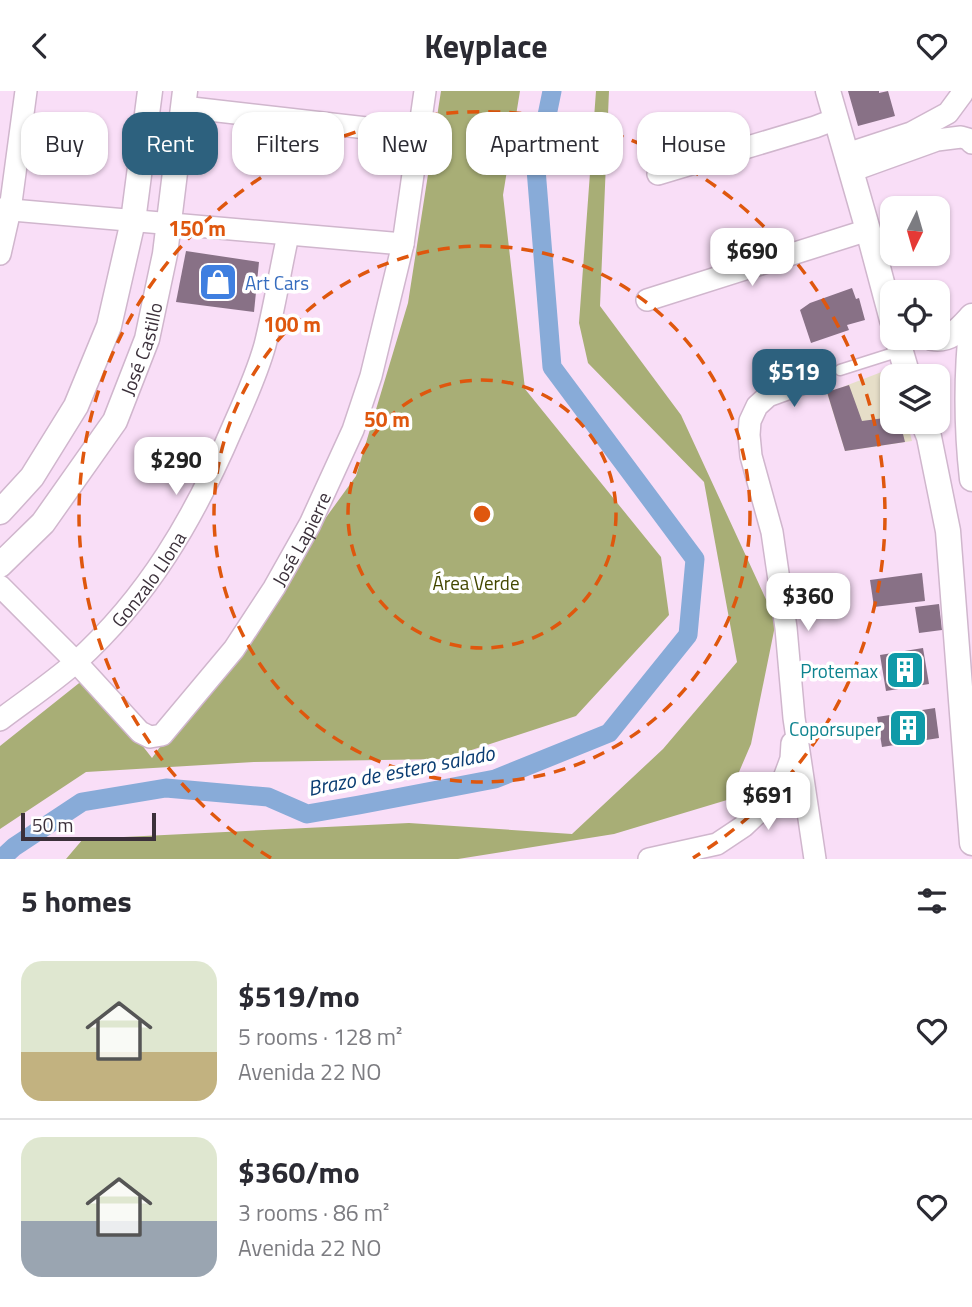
<!DOCTYPE html>
<html lang="en">
<head>
<meta charset="utf-8">
<style>
  :root { --surface:#fff; --page:#f7f7f7; --text:#2b2b33; --muted:#7c7c81; --line:#e1e1e2; --accent:#2d617e }
  body { margin:0; font-family:"Titillium Web",sans-serif; background:var(--page); color:var(--text); height:100vh; display:flex; flex-direction:column; font-size:26px; white-space:nowrap }
  * { box-sizing:border-box; margin:0 }
  p { font-size:23px; color:var(--muted) }
  .icon { flex:none; width:38px; height:38px; fill:none; stroke:currentColor; stroke-width:2; stroke-linecap:round; stroke-linejoin:round }
  .map { position:relative; height:768px; overflow:hidden }
  .details { display:flex; flex-direction:column; background:var(--surface); flex:1 }
  .details>* { flex:none }
  .hud { position:absolute; left:21px; top:21px; width:931px; height:63px; display:flex; gap:14px }
  .needle { width:46px; rotate:185deg }
  .tools { position:absolute; left:880px; top:105px; display:grid; gap:14px }
  .tools a { display:grid; place-items:center; width:70px; height:70px; border-radius:14px; background:var(--surface); box-shadow:0 2px 5px #0004; font-size:35px }
  .scale { position:absolute; left:21px; bottom:18px; width:135px; box-sizing:border-box; padding-left:7px; border:4px solid #3b303a; border-top:0; font-size:19px; line-height:24px; white-space:nowrap; color:#3b303a; -webkit-text-stroke:5px #fff; paint-order:stroke }
  .price { position:absolute; translate:-50% -60px; padding:0 16px; border-radius:14px; background:#fff; color:#222; font-size:23px; line-height:46px; filter:drop-shadow(0 2px 4px #0008) }
  .price::after { content:''; position:absolute; left:50%; top:42px; width:21px; height:16px; margin-left:-10px; background:inherit; clip-path:polygon(0 0,100% 0,50% 100%) }
  .price.on { background:var(--accent); color:#fff }
  ul { padding:0; list-style:none }
  li { display:flex; align-items:center; gap:21px; height:175px; padding:0 21px }
  li+li { border-top:2px solid var(--line) }
  li span { display:grid; place-items:center; flex:none; width:196px; height:140px; border-radius:21px; color:#555 }
  li>.icon { margin-inline-start:auto }
  span .icon { width:84px; height:84px; fill:#fffc; stroke-width:1 }
  li b { font-size:30px }
  h2 { display:flex; justify-content:space-between; align-items:center; height:84px; padding:0 21px; font-size:30px }
  .pill { padding:0 24px; border-radius:21px; background:var(--surface); box-shadow:0 2px 5px #0004; font-size:24px; line-height:63px }
  .pill.on { background:var(--accent); color:#fff }
  header { display:flex; justify-content:space-between; align-items:center; height:91px; padding:0 21px; background:var(--surface); font-size:32px; font-weight:700 }
  .map>svg:first-child { display:block }
  .commercial { fill:#e6dec8 }
  .forest { fill:#a8ae76 }
  .lines { fill:none; stroke-linecap:round; stroke-linejoin:round }
  .canal { stroke:#88abd8; stroke-width:19 }
  .building { fill:#887186 }
  .service-casing { stroke:#d0b6cd; stroke-width:13 }
  .minor-casing { stroke:#d0b6cd; stroke-width:24 }
  .tertiary-casing { stroke:#d0b6cd; stroke-width:27 }
  .service { stroke:#fff; stroke-width:10 }
  .minor { stroke:#fff; stroke-width:21 }
  .tertiary { stroke:#fff; stroke-width:24 }
  .ring { fill:none; stroke:#df570e; stroke-width:3.5; stroke-dasharray:12 9 }
  .labels { text-anchor:middle; dominant-baseline:central; stroke-width:7; stroke-linejoin:round; paint-order:stroke }
  .shop-label { font-size:19px; fill:#366cbe; stroke:#fff; text-anchor:start }
  .street-label { font-size:19px; fill:#3b303a; stroke:#fff }
  .park-label { font-size:19px; fill:#434700; stroke:#fff }
  .culture-label { font-size:19px; fill:#0d838f; stroke:#fff; text-anchor:end }
  .water-label { font-size:21px; font-style:italic; fill:#0b3d73; stroke:#fff }
  .centre { fill:#df570e; stroke:#fff; stroke-width:3.5 }
  .ring-label { font-size:21px; text-anchor:middle; font-weight:bold; fill:#df570e; stroke:#fff; stroke-width:7; stroke-linejoin:round; paint-order:stroke }
</style>
</head>
<body>
<header><svg class="icon" aria-label="back" viewBox="0 0 24 24"><path d="M15 5l-7 7 7 7"/></svg>Keyplace<svg class="icon" aria-label="heart" viewBox="0 0 24 24"><path d="M12 20l-8-8c-3-5 5-10 8-4 3-6 11-1 8 4z"/></svg></header>
<div class="map">
<svg width="972" height="768" viewBox="0 0 972 768">
  <rect width="100%" height="100%" fill="#f9def7"/>
  <polygon class="commercial" points="892,277 895,285 892,285 892,331 907,331 912,350 845,360 827,302"/>
  <g class="forest">
    <polygon points="441,0 520,0 503,104 525,298 661,466 669,524 576,625 444,668 254,671 86,681 0,738 0,655 88,585 152,667 356,385 408,212"/>
    <polygon points="596,0 609,0 600,215 681,324 776,530 751,653 727,709 614,743 458,768 66,768 83,748 409,732 572,743 663,658 737,571 704,391 588,272 579,232"/>
  </g>
  <g class="lines">
    <polyline class="canal" points="1,768 14,756 82,711 166,697 268,706 307,723 359,714 495,688 609,642 688,544 695,468 552,276 536,78 552,0"/>
  </g>
  <g class="building">
    <polygon points="848,0 879,0 879,2 888,0 895,25 858,35"/>
    <polygon points="186,160 259,171 254,221 176,211"/>
    <polygon points="852,197 856,208 859,207 865,229 847,234 849,239 811,252 800,219 810,212"/>
    <polygon points="849,294 862,330 892,326 892,331 900,331 905,351 845,360 827,301"/>
    <polygon points="922,482 925,510 874,516 870,489"/>
    <polygon points="939,513 942,539 919,542 915,516"/>
    <polygon points="923,557 929,593 886,600 880,564"/>
    <polygon points="935,617 939,647 882,656 877,626"/>
  </g>
  <g class="lines">
    <defs>
      <polyline id="service" points="840,279 900,260"/>
      <g id="minor">
        <polyline points="183,16 419,43"/>
        <polyline points="847,63 911,42 948,22 962,3 962,0"/>
        <polyline points="851,80 937,49 961,46 968,48 972,52"/>
        <polyline points="658,83 815,36 836,28"/>
        <polyline points="0,118 403,153"/>
        <polyline points="0,163 10,119 26,0"/>
        <polyline points="647,209 868,139"/>
        <polyline points="812,289 768,305 757,315 750,330 749,344 751,365 772,441 786,537 794,627 815,768"/>
        <path id="s1" d="M0,495L76,571L140,641L150,646L162,644L234,558L274,497L310,433L353,339L371,285L403,153L425,0"/>
        <path id="s2" d="M0,629C25,610 52,592 76,571C148,506 194,427 232,338C244,311 257,283 265,254C274,218 280,181 288,144"/>
        <polyline points="649,768 717,753 744,735 765,715 784,687 791,668 792,652"/>
      </g>
      <g id="tertiary">
        <polyline points="828,0 868,139 892,229"/>
        <path d="M972,229C966,282 966,334 972,388"/>
        <polyline points="897,247 908,285"/>
        <path d="M932,247C951,250 960,238 972,225"/>
        <polyline points="923,331 929,346 948,440 972,752"/>
        <polyline points="0,421 32,386 76,315 109,235 133,130 150,0"/>
        <path id="s3" d="M0,474L43,432L115,330L147,248L165,163L185,0"/>
      </g>
    </defs>
    <use href="#service" class="service-casing"/>
    <use href="#minor" class="minor-casing"/>
    <use href="#tertiary" class="tertiary-casing"/>
    <use href="#service" class="service"/>
    <use href="#minor" class="minor"/>
    <use href="#tertiary" class="tertiary"/>
  </g>
  <g class="ring">
    <circle cx="482" cy="423" r="134"/>
    <circle cx="482" cy="423" r="268"/>
    <path d="M271 767A403 403 0 1 1 693 767"/>
  </g>
  <defs>
    <symbol id="shop-square" viewBox="-11 -11 22 22"><rect x="-9" y="-9" width="18" height="18" rx="4" fill="#3f7fe0" stroke="#fff"/><path d="M-5-2.5h2.3a2.7 3.5 0 0 1 5.4 0H5L5.5 6h-11ZM-1.5-2.5h3a1.5 2.3 0 0 0-3 0Z" fill="#fff"/></symbol>
    <symbol id="building-square" viewBox="-11 -11 22 22"><rect x="-9" y="-9" width="18" height="18" rx="4" fill="#0f9aa8" stroke="#fff"/><path d="M-4-6H4V6H1V3H-1V6H-4ZM-2.5-4.3h1.7v1.8h-1.7ZM.8-4.3h1.7v1.8H.8ZM-2.5-1h1.7V.8h-1.7ZM.8-1h1.7V.8H.8Z" fill="#fff"/></symbol>
  </defs>
  <g fill-rule="evenodd">
    <use href="#shop-square" x="196" y="169" width="44" height="44"/>
    <use href="#building-square" x="883" y="557" width="44" height="44"/>
    <use href="#building-square" x="886" y="615" width="44" height="44"/>
  </g>
  <g class="labels">
    <g class="shop-label">
      <text x="245" y="191">Art Cars</text>
    </g>
    <g class="street-label">
      <text stroke="none"><textPath href="#s3" startOffset="262">José Castillo</textPath></text>
      <text stroke="none"><textPath href="#s1" startOffset="467">José Lapierre</textPath></text>
      <text stroke="none"><textPath href="#s2" startOffset="206">Gonzalo Llona</textPath></text>
    </g>
    <g class="park-label">
      <text x="476" y="491">Área Verde</text>
    </g>
    <g class="culture-label">
      <text x="878" y="579">Protemax</text>
      <text x="881" y="637">Coporsuper</text>
    </g>
    <g class="water-label">
      <text transform="translate(401 679) rotate(-11)">Brazo de estero salado</text>
    </g>
  </g>
  <circle cx="482" cy="423" r="10" class="centre"/>
  <g class="ring-label">
    <text x="197" y="145">150 m</text>
    <text x="292" y="241">100 m</text>
    <text x="387" y="336">50 m</text>
  </g>
</svg>
<div class="tools">
<a><svg class="needle" viewBox="-14 -14 28 28"><path d="M0-13l5 13h-10z" fill="#e53935"/><path d="M0 13l5-13h-10z" fill="#7c7c81"/></svg></a>
<a><svg class="icon" aria-label="locate" viewBox="0 0 24 24"><circle cx="12" cy="12" r="6"/><path d="M12 2v4M12 18v4M2 12h4M18 12h4"/></svg></a>
<a><svg class="icon" aria-label="layers" viewBox="0 0 24 24"><path d="M12 4l9 5-9 5-9-5zM3 14l9 5 9-5"/></svg></a>
</div>
<div class="scale">50 m</div>
<b class="price" style="left:752px;top:197px">$690</b>
<b class="price on" style="left:794px;top:318px">$519</b>
<b class="price" style="left:176px;top:406px">$290</b>
<b class="price" style="left:808px;top:542px">$360</b>
<b class="price" style="left:768px;top:741px">$691</b>
<div class="hud">
<a class="pill">Buy</a>
<a class="pill on">Rent</a>
<a class="pill">Filters</a>
<a class="pill">New</a>
<a class="pill">Apartment</a>
<a class="pill">House</a>
</div>
</div>
<section class="details">
<h2>5 homes<svg class="icon" aria-label="filters" viewBox="0 0 24 24"><path d="M4 7h16M4 17h16"/><circle cx="9" cy="7" r="2"/><circle cx="15" cy="17" r="2"/></svg></h2>
<ul>
<li><span style="background:linear-gradient(#dfe7d0 65%,#c2b280 0)"><svg class="icon" aria-label="home" viewBox="0 0 24 24"><path d="M3 11l9-7 9 7M6 9v11h12V9"/></svg></span><div><b>$519/mo</b><p>5 rooms · 128 m²</p><p>Avenida 22 NO</p></div><svg class="icon" aria-label="heart" viewBox="0 0 24 24"><path d="M12 20l-8-8c-3-5 5-10 8-4 3-6 11-1 8 4z"/></svg></li>
<li><span style="background:linear-gradient(#dfe7d0 60%,#9aa5b1 0)"><svg class="icon" aria-label="home" viewBox="0 0 24 24"><path d="M3 11l9-7 9 7M6 9v11h12V9"/></svg></span><div><b>$360/mo</b><p>3 rooms · 86 m²</p><p>Avenida 22 NO</p></div><svg class="icon" aria-label="heart" viewBox="0 0 24 24"><path d="M12 20l-8-8c-3-5 5-10 8-4 3-6 11-1 8 4z"/></svg></li>
</ul>
</section>
</body>
</html>
